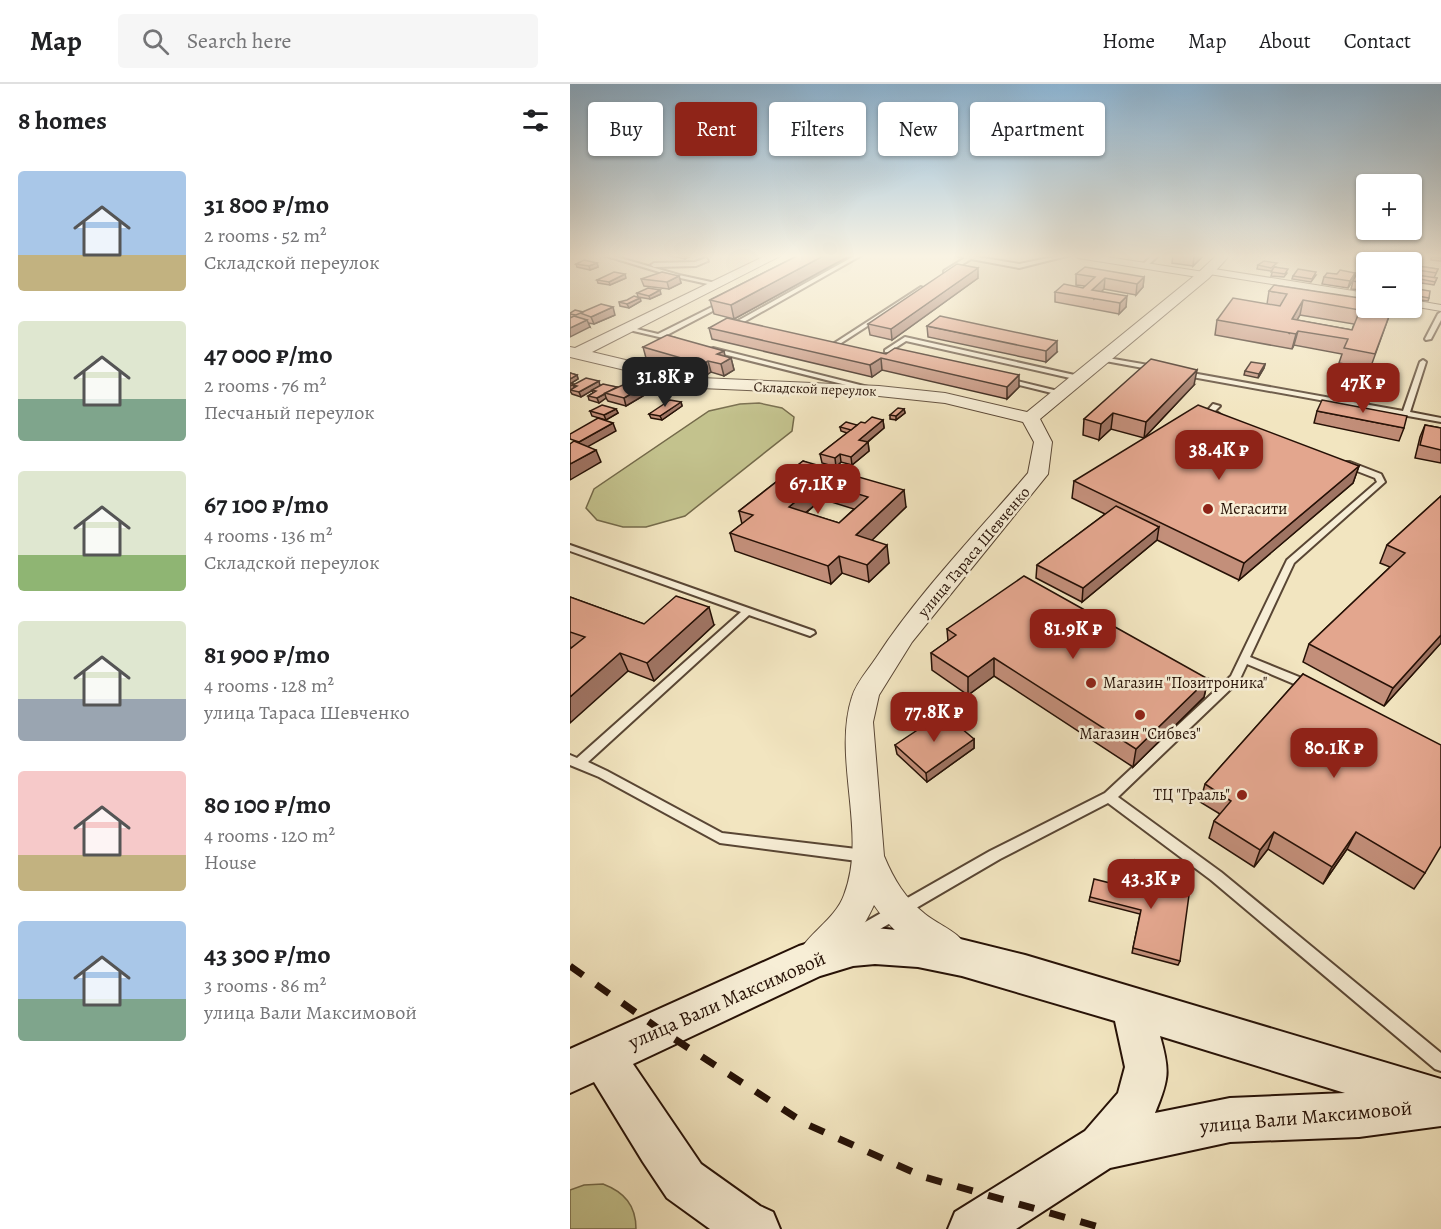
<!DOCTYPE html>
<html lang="en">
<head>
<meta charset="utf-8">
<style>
  :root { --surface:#fff; --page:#f6f6f6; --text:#202124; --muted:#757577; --line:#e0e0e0; --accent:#8f2418 }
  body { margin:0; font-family:Alegreya,serif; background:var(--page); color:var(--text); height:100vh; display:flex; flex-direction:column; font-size:22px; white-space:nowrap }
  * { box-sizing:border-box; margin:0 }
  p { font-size:20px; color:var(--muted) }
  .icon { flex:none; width:33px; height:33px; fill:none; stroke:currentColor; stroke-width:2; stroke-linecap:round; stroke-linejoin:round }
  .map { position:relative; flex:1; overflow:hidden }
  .sheet { display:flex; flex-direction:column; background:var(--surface); width:570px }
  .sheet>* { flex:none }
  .banner { position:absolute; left:18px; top:18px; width:570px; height:54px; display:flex; gap:12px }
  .controls { position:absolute; left:786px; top:90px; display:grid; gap:12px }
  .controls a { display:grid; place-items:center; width:66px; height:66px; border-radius:6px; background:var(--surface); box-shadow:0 2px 4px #0004; font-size:30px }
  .price { position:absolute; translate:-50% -51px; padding:0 14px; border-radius:12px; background:var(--accent); color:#fff; font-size:20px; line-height:39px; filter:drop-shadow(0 2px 3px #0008) }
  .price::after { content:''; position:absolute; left:50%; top:36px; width:18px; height:14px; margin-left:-9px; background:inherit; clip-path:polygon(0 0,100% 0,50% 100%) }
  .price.selected { background:#222; color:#fff }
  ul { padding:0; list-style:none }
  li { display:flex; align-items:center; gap:18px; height:150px; padding:0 18px }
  li span { display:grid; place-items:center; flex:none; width:168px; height:120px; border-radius:6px; color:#555 }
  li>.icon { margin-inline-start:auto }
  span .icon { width:72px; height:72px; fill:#fffc; stroke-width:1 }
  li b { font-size:26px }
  h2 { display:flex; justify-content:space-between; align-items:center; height:72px; padding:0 18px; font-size:26px }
  .tag { padding:0 21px; border-radius:6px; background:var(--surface); box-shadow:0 2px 4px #0004; font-size:21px; line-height:54px }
  .tag.selected { background:var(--accent); color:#fff }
  header { display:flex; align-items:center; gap:36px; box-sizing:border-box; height:84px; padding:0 30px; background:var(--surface); border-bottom:2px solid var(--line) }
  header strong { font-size:28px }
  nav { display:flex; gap:33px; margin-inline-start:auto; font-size:21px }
  .search { width:420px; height:54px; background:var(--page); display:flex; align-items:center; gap:15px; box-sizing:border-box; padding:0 21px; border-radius:6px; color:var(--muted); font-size:22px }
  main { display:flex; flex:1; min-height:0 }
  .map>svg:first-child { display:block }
  .green { fill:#c3c28d; stroke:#746a4a; stroke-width:1.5 }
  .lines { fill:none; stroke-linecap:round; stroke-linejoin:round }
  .service-casing { stroke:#594634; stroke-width:4 }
  .minor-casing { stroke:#594634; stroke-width:2 }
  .tertiary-casing { stroke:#594634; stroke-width:2 }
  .secondary-casing { stroke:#261106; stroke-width:4 }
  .service { fill:#f7eed6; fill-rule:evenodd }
  .minor { fill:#f7eed6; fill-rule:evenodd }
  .tertiary { fill:#f7eed6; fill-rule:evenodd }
  .secondary { fill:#f7eed6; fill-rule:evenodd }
  .rail { stroke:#261106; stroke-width:7; stroke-dasharray:16 16; stroke-linecap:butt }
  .wall { fill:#c38f7a; stroke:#261106; stroke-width:1.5; fill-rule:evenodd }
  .shaded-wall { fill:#9f7463; stroke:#261106; stroke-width:1.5 }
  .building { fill:#e3a68e; stroke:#261106; stroke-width:1.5; fill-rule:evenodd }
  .poi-dot { fill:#8f2418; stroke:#f7eed6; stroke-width:2 }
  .labels { text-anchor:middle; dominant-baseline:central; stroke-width:5; stroke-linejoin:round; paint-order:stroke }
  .far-street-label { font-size:14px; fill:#261106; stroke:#f7eed6 }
  .poi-label { font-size:16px; fill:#261106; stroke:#f7eed6; text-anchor:start }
  .street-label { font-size:16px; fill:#261106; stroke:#f7eed6 }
  .near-street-label { font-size:20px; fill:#261106; stroke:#f7eed6 }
</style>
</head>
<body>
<header>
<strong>Map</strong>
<div class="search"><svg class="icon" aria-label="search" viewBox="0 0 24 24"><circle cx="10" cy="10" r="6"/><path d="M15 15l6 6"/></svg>Search here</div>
<nav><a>Home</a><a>Map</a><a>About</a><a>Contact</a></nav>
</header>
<main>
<section class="sheet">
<h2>8 homes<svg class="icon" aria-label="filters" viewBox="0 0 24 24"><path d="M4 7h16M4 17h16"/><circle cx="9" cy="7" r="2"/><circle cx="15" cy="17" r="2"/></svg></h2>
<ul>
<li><span style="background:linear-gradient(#a9c7e8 70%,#c2b280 0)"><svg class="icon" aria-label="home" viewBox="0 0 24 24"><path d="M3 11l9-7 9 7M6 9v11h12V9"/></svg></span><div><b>31 800 ₽/mo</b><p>2 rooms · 52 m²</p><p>Складской переулок</p></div></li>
<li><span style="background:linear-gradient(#dfe7d0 65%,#7fa58c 0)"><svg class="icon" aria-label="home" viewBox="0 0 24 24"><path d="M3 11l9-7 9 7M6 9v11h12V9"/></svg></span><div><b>47 000 ₽/mo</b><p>2 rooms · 76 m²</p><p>Песчаный переулок</p></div></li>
<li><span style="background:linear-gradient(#dfe7d0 70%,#8fb573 0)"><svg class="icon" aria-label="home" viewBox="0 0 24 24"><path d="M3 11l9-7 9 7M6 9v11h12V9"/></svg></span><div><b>67 100 ₽/mo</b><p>4 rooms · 136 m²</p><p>Складской переулок</p></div></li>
<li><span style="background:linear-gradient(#dfe7d0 65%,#9aa5b1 0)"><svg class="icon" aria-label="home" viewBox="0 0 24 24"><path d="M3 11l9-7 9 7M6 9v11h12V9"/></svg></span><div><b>81 900 ₽/mo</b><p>4 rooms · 128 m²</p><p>улица Тараса Шевченко</p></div></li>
<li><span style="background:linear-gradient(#f6c9c9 70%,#c2b280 0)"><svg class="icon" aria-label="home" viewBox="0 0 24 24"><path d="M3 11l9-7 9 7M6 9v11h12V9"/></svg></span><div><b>80 100 ₽/mo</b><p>4 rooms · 120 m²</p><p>House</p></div></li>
<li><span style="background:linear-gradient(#a9c7e8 65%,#7fa58c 0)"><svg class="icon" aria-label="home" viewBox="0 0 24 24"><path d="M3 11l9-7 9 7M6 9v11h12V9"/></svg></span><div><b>43 300 ₽/mo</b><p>3 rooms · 86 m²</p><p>улица Вали Максимовой</p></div></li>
</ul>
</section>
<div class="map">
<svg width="871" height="1145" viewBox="0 0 871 1145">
  <rect width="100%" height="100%" fill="#f2e5c0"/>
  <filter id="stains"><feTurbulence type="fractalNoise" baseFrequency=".00333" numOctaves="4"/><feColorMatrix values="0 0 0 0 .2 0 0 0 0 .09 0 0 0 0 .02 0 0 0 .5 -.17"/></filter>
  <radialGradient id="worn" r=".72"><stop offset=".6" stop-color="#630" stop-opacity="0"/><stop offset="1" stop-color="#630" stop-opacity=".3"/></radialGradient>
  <g class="green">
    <polygon points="189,319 212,324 224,333 222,347 115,432 76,443 53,443 27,436 16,424 24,405 139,327 170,320"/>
    <path d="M33,1100C54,1108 66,1121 66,1145H0V1106L14,1101Z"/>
  </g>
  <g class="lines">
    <defs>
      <g id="service">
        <polygon points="33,171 40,171 109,191 150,200 147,202 106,193"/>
        <polygon points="286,171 292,171 172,239 179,241 179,243 164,239"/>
        <polygon points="387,171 396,171 449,180 493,171 501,171 449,184 401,175 378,189 374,189 374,187 395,174"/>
        <polygon points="583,171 589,171 577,182 573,182 573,180"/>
        <polygon points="136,174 138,177 126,182 84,183 81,181 84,179 125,178"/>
        <polygon points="351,203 353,204 353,206 265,263 260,262"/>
        <polygon points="154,217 156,218 156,220 95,252 106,255 106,257 55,245 58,243 88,250"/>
        <polygon points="871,228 871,236 861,255 856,256 855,255 868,230"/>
        <polygon points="335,253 509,292 512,294 509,296 336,257 319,268 315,268 315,266"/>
        <polygon points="143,264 298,303 299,304 296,306 141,267 141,265"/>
        <polygon points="532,273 584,282 587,284 584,286 530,276 529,275"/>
        <polygon points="853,276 856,278 840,328 871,334 871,338 611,291 608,289 611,287 833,327 850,278"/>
        <polygon points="435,294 492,308 494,309 490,311 433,297 432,296"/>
        <polygon points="643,320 650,322 645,327 652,332 652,336 646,336 637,327"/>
        <polygon points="774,378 780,378 811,390 815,398 724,479 680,573 744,599 745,602 744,605 736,605 677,580 669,597 548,713 651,788 871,969 871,987 865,985 641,796 538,719 430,775 293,855 288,857 283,855 281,850 283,845 420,767 535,709 661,592 717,476 807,398 805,394 774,382"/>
        <polygon points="0,461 244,547 245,549 240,552 179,531 18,678 37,687 152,749 295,766 300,768 302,772 300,776 295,778 150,759 29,693 0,681 0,671 7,674 171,528 0,467"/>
      </g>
      <g id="minor">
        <polygon points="503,171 524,171 634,188 638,184 796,209 796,215 639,190 634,194 508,174"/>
        <polygon points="842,216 871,221 871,227 842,222"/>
      </g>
      <path id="tertiary" d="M197,171H212L22,268L131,294L309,302L375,309L457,328L629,188L647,171H660L639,194L470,335L482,358L478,390L342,558L309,611L303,638L314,772C324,796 335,814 355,830C370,842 391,848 398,866L393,878L381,882C350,870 323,849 304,821C292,847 270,881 243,892L231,887L225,875C236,850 265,836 274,811C298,749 262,675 282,613C286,599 298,586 306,574C349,508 407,449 458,389L464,358L453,338L375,319L309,312L131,304L0,273V263L5,264Z"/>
      <path id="secondary" d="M305,844L370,850L455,871L871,995V1042L789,1053L660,1058L540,1084L446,1145H378L385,1128L515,1047L548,1009L555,983L545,937L392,892L348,883L305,880L283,882L250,892L63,980L131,1080L190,1122L203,1128L210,1145H140L97,1114L73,1078L24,998L0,1009V965L229,862L278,847ZM590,952L775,1009L660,1014L585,1029C599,995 600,987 590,952Z"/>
    </defs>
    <use href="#service" class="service-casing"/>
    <use href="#minor" class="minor-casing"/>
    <use href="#tertiary" class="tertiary-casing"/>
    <use href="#secondary" class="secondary-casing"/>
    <use href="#service" class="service"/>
    <use href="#minor" class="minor"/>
    <use href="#tertiary" class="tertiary"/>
    <use href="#secondary" class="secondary"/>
    <polyline class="rail" points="0,882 89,945 236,1040 354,1093 536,1145"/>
  </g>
  <g class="wall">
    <polygon points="101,171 121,171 121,172 115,175 102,172"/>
    <polygon points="229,171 281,171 164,235 144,230 140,216"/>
    <polygon points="603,171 634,171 623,182 602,179"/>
    <polygon points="861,171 871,171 871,177 861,176"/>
    <polygon points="27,179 28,183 20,186 7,183 6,180"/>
    <polygon points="688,181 706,183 705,184 717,189 714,193 701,192 703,186 701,187 687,185"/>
    <polygon points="842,181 868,185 864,194 867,194 864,201 844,198 845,193 842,193"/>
    <polygon points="796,188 796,200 794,200 791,206 781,205 783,197"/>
    <polygon points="785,189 783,196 778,204 752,200 754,193 767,190"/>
    <polygon points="506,190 574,193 573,203 566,211 534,205 531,207 556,223 549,230 485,218 485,208 513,204 515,202 506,201"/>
    <polygon points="746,191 741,198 722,195 723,192"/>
    <polygon points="109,192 111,199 99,205 74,202 71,195"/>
    <polygon points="56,194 40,201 28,199 27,196"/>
    <polygon points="408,194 322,256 300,251 298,240"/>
    <polygon points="842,204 859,214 858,217 842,215"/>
    <path d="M699,207L822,224L800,285L769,279L772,270L724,261L722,265L645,251L647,236L697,220ZM730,231L784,240L782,246L726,236Z"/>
    <polygon points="67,209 91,210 80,215 68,213"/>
    <polygon points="71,217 59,224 50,222 49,218"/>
    <polygon points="13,228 45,231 24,240 18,239 20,243 0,233 0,229"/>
    <polygon points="357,242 487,268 476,278 358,253"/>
    <polygon points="139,244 316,270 449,303 437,315 312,286 302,293 142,255"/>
    <polygon points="73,263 155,273 161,274 164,286 154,292 141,288 135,292 76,274"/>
    <polygon points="695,280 694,284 688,294 674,291 675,287"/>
    <polygon points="782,287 796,289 789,313 775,310"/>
    <polygon points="0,289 7,291 8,295 1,299 5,301 30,301 47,303 73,312 56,322 38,317 36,314 29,319 19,316 18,312 23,309 22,306 11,313 2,310 0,307"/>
    <polygon points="624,301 574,354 541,345 529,356 513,351 514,335"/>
    <polygon points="111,318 112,322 92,336 81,334 79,330"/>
    <polygon points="46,325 48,329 36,336 22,332 20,327"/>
    <polygon points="334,325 335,329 326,336 320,335 320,331"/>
    <polygon points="747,327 834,344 829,357 744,339"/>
    <polygon points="313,336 314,344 298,358 299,367 282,381 271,378 266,383 252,379 250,370 277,349 271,347 270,343 287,341"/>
    <polygon points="855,341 871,344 871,379 845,374 850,353"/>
    <path d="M233,377L336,423L301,456L319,479L299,498L272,489L261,500L165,467L160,449L172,440L169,427ZM252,415L284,425L269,439L236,429Z"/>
    <polygon points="789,382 783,399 669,496 587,456 512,518 466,494 467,481 535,430 502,414 504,397"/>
    <polygon points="871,412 871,559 814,622 733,578 739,560 820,483 810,479 817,461"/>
    <polygon points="0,513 74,540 144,541 84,597 58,587 0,563"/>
    <polygon points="377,545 638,595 634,613 563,683 424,592 398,611 362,586 361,569 378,557"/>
    <polygon points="733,590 855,789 844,805 777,765 753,800 698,765 684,783 639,754 644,737 650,730 630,718 635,700"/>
    <polygon points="404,655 404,664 357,698 327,670 325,661"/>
    <polygon points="560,804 610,877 608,881 562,869 570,830 519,817 520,813"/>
  </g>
  <g class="shaded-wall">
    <polygon points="114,171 121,171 121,172 115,175"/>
    <polygon points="255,171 281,171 164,235 161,221"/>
    <polygon points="626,171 634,171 623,182 624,172"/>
    <polygon points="27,179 28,183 20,186 19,182"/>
    <polygon points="408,184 408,194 322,256 321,245"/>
    <polygon points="785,189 783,196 778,204 780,197"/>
    <polygon points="55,190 56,194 40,201 39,198"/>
    <polygon points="109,192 111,199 99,205 97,198"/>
    <polygon points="574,193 573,203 566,211 567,200"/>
    <polygon points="535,194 534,205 524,215 522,206"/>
    <polygon points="90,206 91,210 80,215 79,212"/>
    <polygon points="557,212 556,223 549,230 550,219"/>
    <polygon points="70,214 71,217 59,224 57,220"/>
    <polygon points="733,216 730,231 719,250 722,235"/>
    <polygon points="43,223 45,231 24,240 21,233"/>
    <polygon points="17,236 20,243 0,253 0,244"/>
    <polygon points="728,247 724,261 722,265 726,250"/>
    <polygon points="487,257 487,268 476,278 476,267"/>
    <polygon points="154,267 156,277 161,274 164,286 154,292 151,280 147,270"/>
    <polygon points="311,274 312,286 302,293 300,281"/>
    <polygon points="138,277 141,288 135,292 132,280"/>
    <polygon points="695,280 694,284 688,294 689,290"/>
    <polygon points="627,286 624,301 574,354 576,338"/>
    <polygon points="7,291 8,295 0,300 0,295"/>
    <polygon points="449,291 449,303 437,315 437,303"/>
    <polygon points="29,297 30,302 11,313 9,308"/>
    <polygon points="4,300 5,302 3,301 5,304 0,307 0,302"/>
    <polygon points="71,304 73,312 56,322 54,314"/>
    <polygon points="35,310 36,314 29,319 27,314"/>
    <polygon points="111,318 112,322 92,336 90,332"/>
    <polygon points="46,325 48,329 36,336 34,331"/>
    <polygon points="334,325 335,329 326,336 326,332"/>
    <polygon points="543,329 541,345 529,356 531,340"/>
    <polygon points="313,336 314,344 290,364 289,356"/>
    <polygon points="43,339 46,347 12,366 9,358"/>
    <polygon points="298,358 299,367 282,381 281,373"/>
    <polygon points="26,366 31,378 0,396 0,380"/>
    <polygon points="270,370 271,378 266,383 265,374"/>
    <polygon points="789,382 783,399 669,496 674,479"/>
    <polygon points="249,398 252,415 222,440 219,423"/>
    <polygon points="334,406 336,423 289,469 286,451"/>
    <polygon points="589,443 587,456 512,518 513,504"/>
    <polygon points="317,461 319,479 299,498 297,481"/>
    <polygon points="269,472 272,489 261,500 258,482"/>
    <polygon points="139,523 144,541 84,597 77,579"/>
    <polygon points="871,551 871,559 814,622 823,604"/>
    <polygon points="50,569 58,587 0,639 0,613"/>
    <polygon points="424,574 424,592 398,611 398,593"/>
    <polygon points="638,595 634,613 563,683 566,665"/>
    <polygon points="404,655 404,664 357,698 356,689"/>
    <polygon points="704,748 698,765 684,783 690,766"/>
    <polygon points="786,748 777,765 753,800 762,783"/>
  </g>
  <g class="building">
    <polygon points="229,171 255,171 161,221 140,216"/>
    <polygon points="862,171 871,171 871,174 862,173"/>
    <polygon points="14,176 27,179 19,182 6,180"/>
    <polygon points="694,177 707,179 701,184 688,181"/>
    <polygon points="387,180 408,184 321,245 298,240"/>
    <polygon points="842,181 868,185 866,189 842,185"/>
    <polygon points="515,183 574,193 567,200 535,194 522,206 557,212 550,219 485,208 494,200 513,204 525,193 506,190"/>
    <polygon points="704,183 718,185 715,190 701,188"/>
    <polygon points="728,185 746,188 742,195 723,192"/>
    <polygon points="770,186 785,189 780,197 754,193 757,189 767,190"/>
    <polygon points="788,187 796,188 796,193 793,199 783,197"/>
    <polygon points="44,188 55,190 39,198 27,196"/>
    <polygon points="92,188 109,192 97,198 71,195"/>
    <polygon points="847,191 867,194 865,198 845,194"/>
    <path d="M704,201L796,215V224H822L805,270L774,264L778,255L728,247L726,250L647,236L663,214L710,222L717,210L699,207ZM733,216L790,226L782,246L722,235Z"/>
    <polygon points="78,204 90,206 79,212 67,209"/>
    <polygon points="842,204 860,207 859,214 842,211"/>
    <polygon points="64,212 70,214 57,220 49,218 57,216"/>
    <polygon points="31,220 43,223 21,233 10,229"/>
    <polygon points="5,226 13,228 6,231 0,230 0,229"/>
    <polygon points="4,232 17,236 0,244 0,234"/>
    <polygon points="370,232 487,257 476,267 357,242"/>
    <polygon points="157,234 316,270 325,264 449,291 437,303 311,274 300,281 139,244"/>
    <polygon points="97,251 154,267 147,270 161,274 151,280 138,277 132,280 73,263"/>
    <polygon points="581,275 627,286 576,338 543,329 531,340 514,335"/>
    <polygon points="681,278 695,280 689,290 675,287"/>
    <polygon points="782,287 796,289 791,305 777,302"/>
    <polygon points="0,289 7,291 0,295"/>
    <polygon points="16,294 29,297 9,308 0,306 7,302 3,301"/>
    <polygon points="33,300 47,303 27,314 18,312 26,307 22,306"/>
    <polygon points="55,300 71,304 54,314 35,309"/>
    <polygon points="100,316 111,318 90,332 79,330"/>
    <polygon points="752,316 837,332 834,344 747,327"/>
    <polygon points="32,321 46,325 34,331 20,327"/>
    <polygon points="628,321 789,382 674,479 504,397"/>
    <polygon points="328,324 334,325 326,332 320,331"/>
    <polygon points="302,333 313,336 289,356 298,358 281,373 270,370 265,374 250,370 291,338 295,339"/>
    <polygon points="28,334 43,339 9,358 0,355 0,350"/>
    <polygon points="276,338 287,341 281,346 270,343"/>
    <polygon points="855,341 871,344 871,366 850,361"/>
    <polygon points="4,357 26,366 0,380 0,360"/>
    <path d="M233,377L334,406L286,451L317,461L297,481L269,472L258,482L160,449L183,431L169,427ZM249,398L298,413L269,439L219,423Z"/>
    <polygon points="871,412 871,551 823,604 739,560 835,469 817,461"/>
    <polygon points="546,422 589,443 513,504 467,481"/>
    <polygon points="454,492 638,595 566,665 424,574 398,593 361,569 386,551 377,545"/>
    <polygon points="106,512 139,523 77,579 50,569 0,613 0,565 15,553 0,548 0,513 74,540"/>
    <polygon points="733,590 871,661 871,762 855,789 786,748 762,783 704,748 690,766 644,737 661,717 635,700"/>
    <polygon points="373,629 404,655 356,689 325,661"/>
    <polygon points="565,776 619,811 610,877 563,864 571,826 520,813 524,795 560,804"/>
  </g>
  <linearGradient id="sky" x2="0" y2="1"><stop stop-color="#8cb7d8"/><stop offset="0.52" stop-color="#f9f3e3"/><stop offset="1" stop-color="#f9f3e3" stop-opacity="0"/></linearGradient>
  <rect width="871" height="331" fill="url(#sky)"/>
  <g class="poi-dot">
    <circle cx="638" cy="425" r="6"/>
    <circle cx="521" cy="599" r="6"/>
    <circle cx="570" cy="631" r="6"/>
    <circle cx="672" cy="711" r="6"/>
  </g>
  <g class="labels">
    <g class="far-street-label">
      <text transform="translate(245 305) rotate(2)">Складской переулок</text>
    </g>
    <g class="poi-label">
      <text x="650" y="425">Мегасити</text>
      <text x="533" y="599">Магазин "Позитроника"</text>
      <text x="570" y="650" text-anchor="middle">Магазин "Сибвез"</text>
      <text x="660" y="711" text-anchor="end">ТЦ "Грааль"</text>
    </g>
    <g class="street-label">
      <text transform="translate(404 468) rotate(-50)">улица Тараса Шевченко</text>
    </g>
    <g class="near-street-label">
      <text transform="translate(157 916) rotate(-24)">улица Вали Максимовой</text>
      <text transform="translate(736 1033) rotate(-5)">улица Вали Максимовой</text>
    </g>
  </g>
  <rect width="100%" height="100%" filter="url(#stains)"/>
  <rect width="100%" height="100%" fill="url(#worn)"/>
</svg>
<div class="controls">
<a>+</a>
<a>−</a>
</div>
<b class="price selected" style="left:95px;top:324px">31.8K ₽</b>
<b class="price" style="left:793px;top:330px">47K ₽</b>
<b class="price" style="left:649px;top:397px">38.4K ₽</b>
<b class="price" style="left:248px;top:431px">67.1K ₽</b>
<b class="price" style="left:503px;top:576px">81.9K ₽</b>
<b class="price" style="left:364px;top:659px">77.8K ₽</b>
<b class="price" style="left:764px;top:695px">80.1K ₽</b>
<b class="price" style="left:581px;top:826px">43.3K ₽</b>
<div class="banner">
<a class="tag">Buy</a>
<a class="tag selected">Rent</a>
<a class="tag">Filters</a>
<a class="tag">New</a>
<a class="tag">Apartment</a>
</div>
</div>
</main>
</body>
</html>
